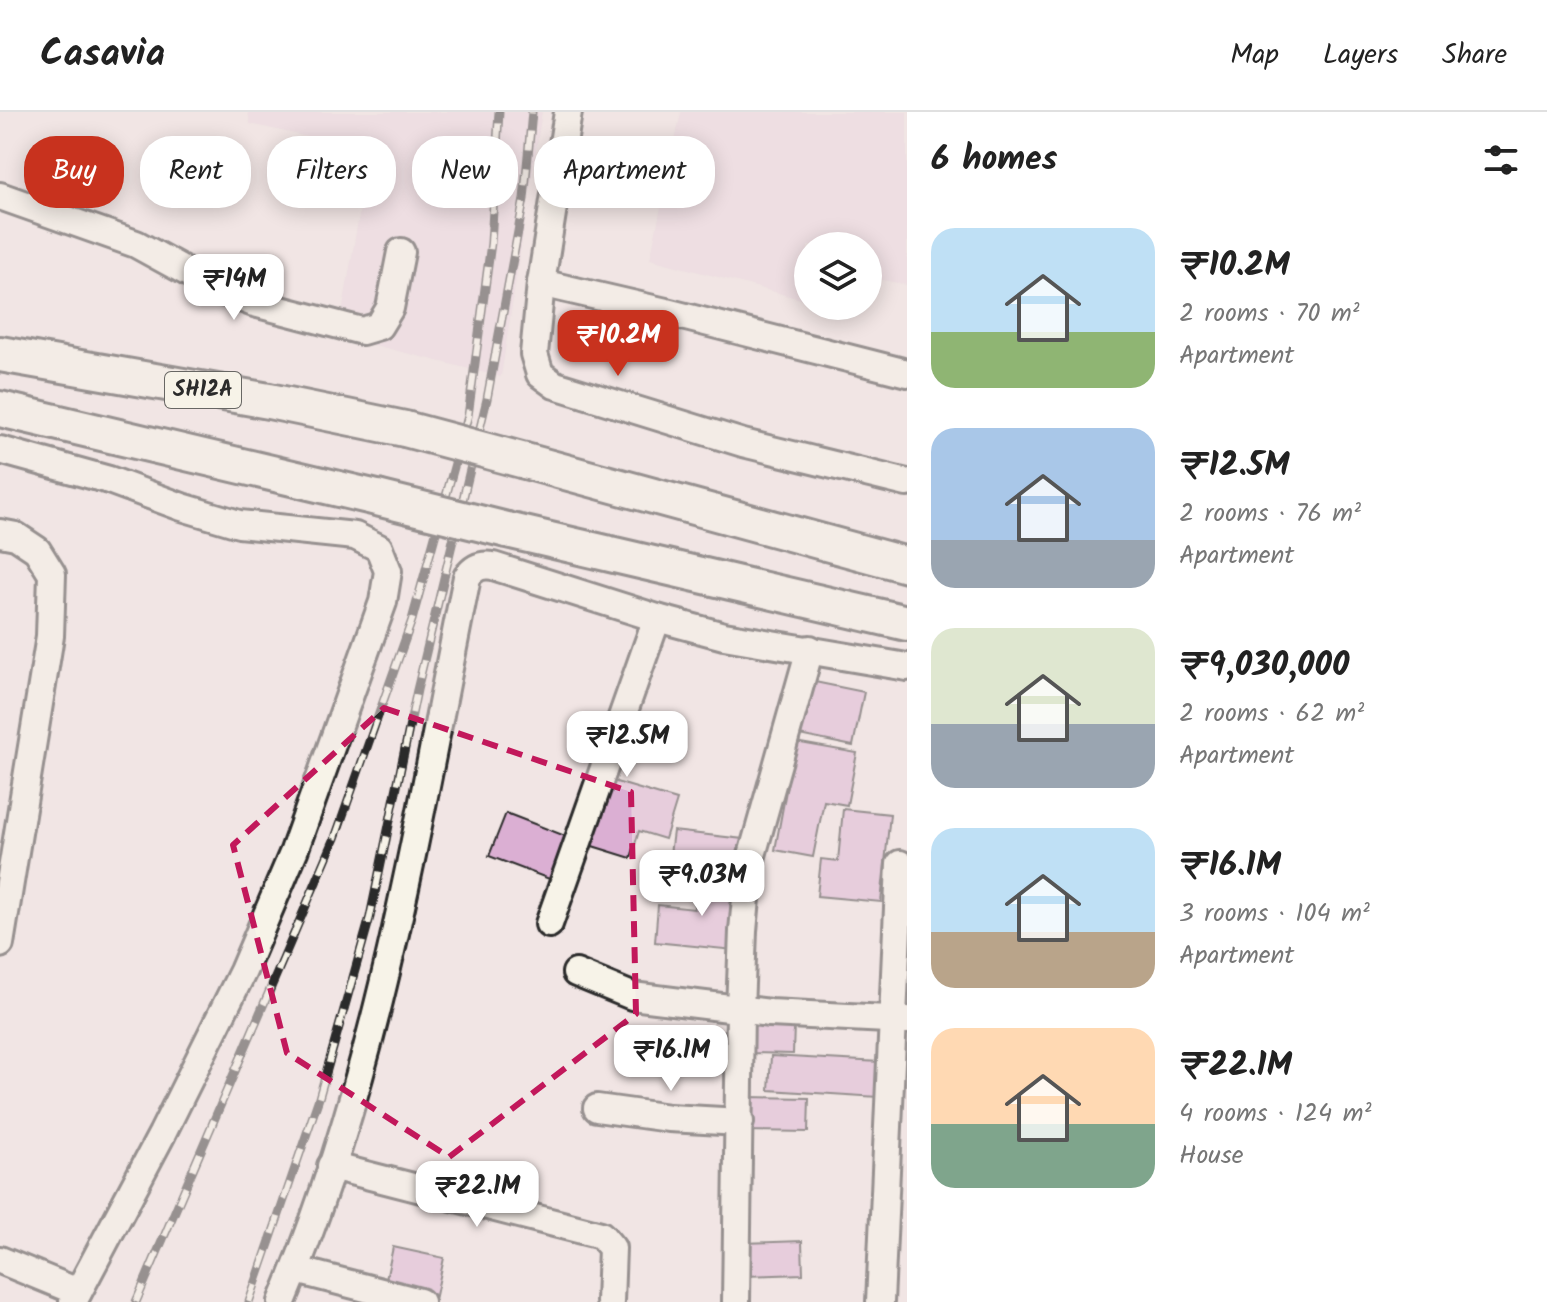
<!DOCTYPE html>
<html lang="en">
<head>
<meta charset="utf-8">
<style>
  :root { --surface:#fff; --page:#f6f6f6; --text:#222; --muted:#767676; --line:#e0e0e0; --accent:#c8321e }
  body { margin:0; font-family:Kalam,sans-serif; background:var(--page); color:var(--text); height:100vh; display:flex; flex-direction:column; font-size:30px; white-space:nowrap }
  * { box-sizing:border-box; margin:0 }
  p { font-size:26px; color:var(--muted) }
  .icon { flex:none; width:44px; height:44px; fill:none; stroke:currentColor; stroke-width:2; stroke-linecap:round; stroke-linejoin:round }
  .map { position:relative; flex:1; overflow:hidden }
  .details { display:flex; flex-direction:column; background:var(--surface); width:640px }
  .details>* { flex:none }
  .hud { position:absolute; left:24px; top:24px; width:760px; height:72px; display:flex; gap:16px }
  .controls { position:absolute; left:794px; top:120px; display:grid; gap:16px }
  .controls a { display:grid; place-items:center; width:88px; height:88px; border-radius:50%; background:var(--surface); box-shadow:0 4px 20px #0003; font-size:40px }
  .price { position:absolute; translate:-50% -68px; padding:0 18px; border-radius:16px; background:#fff; color:#222; font-size:26px; line-height:52px; filter:drop-shadow(0 2px 4px #0008) }
  .price::after { content:''; position:absolute; left:50%; top:48px; width:24px; height:18px; margin-left:-12px; background:inherit; clip-path:polygon(0 0,100% 0,50% 100%) }
  .price.current { background:var(--accent); color:#fff }
  ul { padding:0; list-style:none }
  li { display:flex; align-items:center; gap:24px; height:200px; padding:0 24px }
  li span { display:grid; place-items:center; flex:none; width:224px; height:160px; border-radius:24px; color:#555 }
  li>.icon { margin-inline-start:auto }
  span .icon { width:96px; height:96px; fill:#fffc; stroke-width:1 }
  li b { font-size:34px }
  h2 { display:flex; justify-content:space-between; align-items:center; height:96px; padding:0 24px; font-size:34px }
  .tag { padding:0 28px; border-radius:32px; background:var(--surface); box-shadow:0 4px 20px #0003; font-size:28px; line-height:72px }
  .tag.current { background:var(--accent); color:#fff }
  header { display:flex; align-items:center; gap:48px; box-sizing:border-box; height:112px; padding:0 40px; background:var(--surface); border-bottom:2px solid var(--line) }
  header strong { font-size:38px }
  nav { display:flex; gap:44px; margin-inline-start:auto; font-size:28px }
  main { display:flex; flex:1; min-height:0 }
  .map>svg:first-child { display:block }
  .built { fill:#ead5df }
  .building { fill:#dbafd3; stroke:#2b2b2b; stroke-width:2 }
  .lines { fill:none; stroke-linecap:round; stroke-linejoin:round }
  .minor-casing { stroke:#2b2b2b; stroke-width:32 }
  .major-casing { stroke:#2b2b2b; stroke-width:40 }
  .minor { stroke:#f7f3e8; stroke-width:26 }
  .major { stroke:#f7f3e8; stroke-width:34 }
  .rail-casing { stroke:#2b2b2b; stroke-width:9 }
  .rail { stroke:#f7f3e8; stroke-width:6; stroke-dasharray:18; stroke-linecap:butt }
  .major-bridge-casing { stroke:#2b2b2b; stroke-width:40; stroke-linecap:butt }
  .major-bridge { stroke:#f7f3e8; stroke-width:34 }
  .marked { fill:none; stroke:#c2185b; stroke-width:6; stroke-dasharray:16 10; stroke-linejoin:round }
  .labels { text-anchor:middle; dominant-baseline:central; stroke-width:8; stroke-linejoin:round; paint-order:stroke }
  .shield { fill:#f7f3e8; stroke:#686764; stroke-width:2 }
  .shield-label { font-size:22px; font-weight:bold; fill:#2b2b2b }
</style>
</head>
<body>
<header>
<strong>Casavia</strong>
<nav><a>Map</a><a>Layers</a><a>Share</a></nav>
</header>
<main>
<div class="map">
<svg width="907" height="1190" viewBox="0 0 907 1190">
  <rect width="100%" height="100%" fill="#f1e5e4"/>
  <filter id="ink" filterUnits="userSpaceOnUse"><feTurbulence type="fractalNoise" baseFrequency=".0125" numOctaves="2"/><feDisplacementMap in="SourceGraphic" scale="16" xChannelSelector="R" yChannelSelector="G"/><feConvolveMatrix kernelMatrix="1 2 1 2 8 2 1 2 1" color-interpolation-filters="sRGB"/></filter>
  <g filter="url(#ink)">
    <g class="built">
      <polygon points="248,0 542,0 501,265 338,224 370,39 250,12"/>
      <polygon points="681,0 907,0 907,173 868,165 868,134 808,134 808,189 650,147"/>
    </g>
    <g class="building">
      <polygon points="810,569 864,580 853,634 799,623"/>
      <polygon points="795,630 857,641 847,693 824,689 813,745 775,738"/>
      <polygon points="606,667 677,688 665,727 639,719 631,746 586,732"/>
      <polygon points="843,697 890,702 881,790 817,784 821,747 838,749"/>
      <polygon points="506,701 568,725 552,768 489,744"/>
      <polygon points="673,719 743,727 739,766 668,758"/>
      <polygon points="698,768 740,772 734,838 655,830 658,793 694,797"/>
      <polygon points="751,912 794,913 793,942 748,941"/>
      <polygon points="771,944 880,950 878,985 769,978"/>
      <polygon points="748,985 809,986 808,1020 747,1019"/>
      <polygon points="802,1129 803,1162 745,1164 743,1131"/>
      <polygon points="393,1135 444,1146 435,1188 384,1177"/>
    </g>
    <g class="lines">
      <defs>
        <g id="minor">
          <polyline points="568,0 541,171 534,242 540,262 555,273 743,331 907,371"/>
          <polyline points="0,84 136,132 220,178 254,191 362,219 379,214 390,196 401,140"/>
          <polyline points="541,171 666,200 907,261"/>
          <polyline points="0,338 109,368 182,395 239,412 355,424 379,436 388,459 383,490 294,739 243,859 162,1022 73,1190"/>
          <polyline points="0,421 16,424 37,438 52,462 50,524 0,832"/>
          <polyline points="549,812 657,506"/>
          <polyline points="576,861 632,884 770,901 907,908"/>
          <polyline points="597,996 669,1006 740,1010"/>
          <polyline points="331,1054 601,1123 612,1136 610,1190"/>
          <polyline points="0,1148 78,1180"/>
          <polyline points="296,1158 420,1190"/>
          <path d="M282,1190C379,960 418,708 467,465C474,455 482,452 493,454L657,506L724,524L907,555"/>
          <polyline points="736,1190 740,898 743,819 749,754 810,537"/>
          <polyline points="880,1190 900,752"/>
        </g>
        <g id="major">
          <polyline points="0,242 269,289 405,317"/>
          <polyline points="0,297 377,386"/>
          <polyline points="525,349 907,453"/>
          <polyline points="507,418 907,511"/>
        </g>
      </defs>
      <use href="#minor" class="minor-casing"/>
      <use href="#major" class="major-casing"/>
      <use href="#minor" class="minor"/>
      <use href="#major" class="major"/>
      <defs>
        <g id="rail">
          <polyline points="136,1190 335,726 412,508 468,304 491,131 499,0"/>
          <polyline points="249,1190 319,986 370,805 417,578 487,287 524,87 532,0"/>
        </g>
      </defs>
      <use href="#rail" class="rail-casing"/>
      <use href="#rail" class="rail"/>
      <defs>
        <g id="major-bridge">
          <polyline points="405,317 525,349"/>
          <polyline points="377,386 507,418"/>
        </g>
      </defs>
      <use href="#major-bridge" class="major-bridge-casing"/>
      <use href="#major-bridge" class="major-bridge"/>
    </g>
  </g>
  <path d="M0 0H907V1190H0ZM384,596L631,680L636,902L449,1045L287,941L233,733Z" fill="#f1e5e4" fill-opacity=".55" fill-rule="evenodd"/>
  <path class="marked" d="M384,596L631,680L636,902L449,1045L287,941L233,733Z"/>
  <g class="labels">
    <rect class="shield" x="165" y="260" width="76" height="36" rx="6"/>
    <g class="shield-label">
      <text x="203" y="278">SH12A</text>
    </g>
  </g>
</svg>
<div class="controls">
<a><svg class="icon" aria-label="layers" viewBox="0 0 24 24"><path d="M12 4l9 5-9 5-9-5zM3 14l9 5 9-5"/></svg></a>
</div>
<b class="price" style="left:234px;top:210px">₹14M</b>
<b class="price current" style="left:618px;top:266px">₹10.2M</b>
<b class="price" style="left:627px;top:667px">₹12.5M</b>
<b class="price" style="left:702px;top:806px">₹9.03M</b>
<b class="price" style="left:671px;top:981px">₹16.1M</b>
<b class="price" style="left:477px;top:1117px">₹22.1M</b>
<div class="hud">
<a class="tag current">Buy</a>
<a class="tag">Rent</a>
<a class="tag">Filters</a>
<a class="tag">New</a>
<a class="tag">Apartment</a>
</div>
</div>
<section class="details">
<h2>6 homes<svg class="icon" aria-label="filters" viewBox="0 0 24 24"><path d="M4 7h16M4 17h16"/><circle cx="9" cy="7" r="2"/><circle cx="15" cy="17" r="2"/></svg></h2>
<ul>
<li><span style="background:linear-gradient(#bfe0f5 65%,#8fb573 0)"><svg class="icon" aria-label="home" viewBox="0 0 24 24"><path d="M3 11l9-7 9 7M6 9v11h12V9"/></svg></span><div><b>₹10.2M</b><p>2 rooms · 70 m²</p><p>Apartment</p></div></li>
<li><span style="background:linear-gradient(#a9c7e8 70%,#9aa5b1 0)"><svg class="icon" aria-label="home" viewBox="0 0 24 24"><path d="M3 11l9-7 9 7M6 9v11h12V9"/></svg></span><div><b>₹12.5M</b><p>2 rooms · 76 m²</p><p>Apartment</p></div></li>
<li><span style="background:linear-gradient(#dfe7d0 60%,#9aa5b1 0)"><svg class="icon" aria-label="home" viewBox="0 0 24 24"><path d="M3 11l9-7 9 7M6 9v11h12V9"/></svg></span><div><b>₹9,030,000</b><p>2 rooms · 62 m²</p><p>Apartment</p></div></li>
<li><span style="background:linear-gradient(#bfe0f5 65%,#b9a48a 0)"><svg class="icon" aria-label="home" viewBox="0 0 24 24"><path d="M3 11l9-7 9 7M6 9v11h12V9"/></svg></span><div><b>₹16.1M</b><p>3 rooms · 104 m²</p><p>Apartment</p></div></li>
<li><span style="background:linear-gradient(#ffd9b3 60%,#7fa58c 0)"><svg class="icon" aria-label="home" viewBox="0 0 24 24"><path d="M3 11l9-7 9 7M6 9v11h12V9"/></svg></span><div><b>₹22.1M</b><p>4 rooms · 124 m²</p><p>House</p></div></li>
</ul>
</section>
</main>
</body>
</html>
